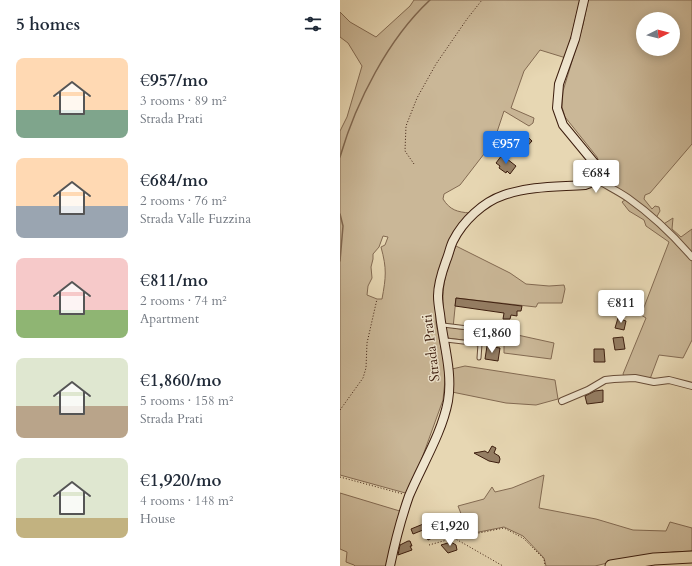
<!DOCTYPE html>
<html lang="en">
<head>
<meta charset="utf-8">
<style>
  :root { --surface:#fff; --page:#f2f2f3; --text:#1f2937; --muted:#747a83; --accent:#1a73e8 }
  body { margin:0; font-family:Cardo,serif; background:var(--page); color:var(--text); height:100vh; display:flex; flex-direction:column; font-size:15px; white-space:nowrap }
  * { box-sizing:border-box; margin:0 }
  p { font-size:13px; color:var(--muted) }
  .icon { flex:none; width:22px; height:22px; fill:none; stroke:currentColor; stroke-width:2; stroke-linecap:round; stroke-linejoin:round }
  .map { position:relative; flex:1; overflow:hidden }
  .sheet { display:flex; flex-direction:column; background:var(--surface); width:340px }
  .sheet>* { flex:none }
  .needle { width:26px; rotate:84deg }
  .buttons { position:absolute; left:296px; top:12px; display:grid; gap:8px }
  .buttons a { display:grid; place-items:center; width:44px; height:44px; border-radius:50%; background:var(--surface); box-shadow:0 2px 10px #0003; font-size:20px }
  .price { position:absolute; translate:-50% -34px; padding:0 9px; border-radius:4px; background:#fff; color:#222; font-size:13px; line-height:26px; filter:drop-shadow(0 1px 2px #0008) }
  .price::after { content:''; position:absolute; left:50%; top:24px; width:12px; height:9px; margin-left:-6px; background:inherit; clip-path:polygon(0 0,100% 0,50% 100%) }
  .price.current { background:var(--accent); color:#fff }
  ul { padding:0; list-style:none }
  li { display:flex; align-items:center; gap:12px; height:100px; padding:0 16px }
  li span { display:grid; place-items:center; flex:none; width:112px; height:80px; border-radius:8px; color:#555 }
  li>.icon { margin-inline-start:auto }
  span .icon { width:48px; height:48px; fill:#fffc; stroke-width:1 }
  li b { font-size:17px }
  h2 { display:flex; justify-content:space-between; align-items:center; height:48px; padding:0 16px; font-size:17px }
  main { display:flex; flex:1; min-height:0 }
  .map>svg:first-child { display:block }
  .green { fill:#cab797; stroke:#836a52; fill-rule:evenodd }
  .lines { fill:none; stroke-linecap:round; stroke-linejoin:round }
  .stream { stroke:#80674f; stroke-width:1.5 }
  .building { fill:#957e64; stroke:#3c1d0e }
  .lane-casing { stroke:#674c37; stroke-width:5 }
  .street-casing { stroke:#674c37; stroke-width:8 }
  .secondary-casing { stroke:#3c1d0e; stroke-width:10 }
  .highway-casing { stroke:#3c1d0e; stroke-width:13 }
  .path { stroke:#3c1d0e; stroke-width:1; stroke-dasharray:1 2; stroke-linecap:butt }
  .lane { stroke:#efe5ce; stroke-width:3 }
  .street { stroke:#efe5ce; stroke-width:6 }
  .secondary { stroke:#efe5ce; stroke-width:8 }
  .highway { stroke:#e7d7b3; stroke-width:11 }
  .labels { text-anchor:middle; dominant-baseline:central; stroke-width:3; stroke-linejoin:round; paint-order:stroke }
  .street-label { font-size:14px; fill:#3c1d0e; stroke:#efe5ce }
</style>
</head>
<body>
<main>
<section class="sheet">
<h2>5 homes<svg class="icon" aria-label="filters" viewBox="0 0 24 24"><path d="M4 7h16M4 17h16"/><circle cx="9" cy="7" r="2"/><circle cx="15" cy="17" r="2"/></svg></h2>
<ul>
<li><span style="background:linear-gradient(#ffd9b3 65%,#7fa58c 0)"><svg class="icon" aria-label="home" viewBox="0 0 24 24"><path d="M3 11l9-7 9 7M6 9v11h12V9"/></svg></span><div><b>€957/mo</b><p>3 rooms · 89 m²</p><p>Strada Prati</p></div></li>
<li><span style="background:linear-gradient(#ffd9b3 60%,#9aa5b1 0)"><svg class="icon" aria-label="home" viewBox="0 0 24 24"><path d="M3 11l9-7 9 7M6 9v11h12V9"/></svg></span><div><b>€684/mo</b><p>2 rooms · 76 m²</p><p>Strada Valle Fuzzina</p></div></li>
<li><span style="background:linear-gradient(#f6c9c9 65%,#8fb573 0)"><svg class="icon" aria-label="home" viewBox="0 0 24 24"><path d="M3 11l9-7 9 7M6 9v11h12V9"/></svg></span><div><b>€811/mo</b><p>2 rooms · 74 m²</p><p>Apartment</p></div></li>
<li><span style="background:linear-gradient(#dfe7d0 60%,#b9a48a 0)"><svg class="icon" aria-label="home" viewBox="0 0 24 24"><path d="M3 11l9-7 9 7M6 9v11h12V9"/></svg></span><div><b>€1,860/mo</b><p>5 rooms · 158 m²</p><p>Strada Prati</p></div></li>
<li><span style="background:linear-gradient(#dfe7d0 75%,#c2b280 0)"><svg class="icon" aria-label="home" viewBox="0 0 24 24"><path d="M3 11l9-7 9 7M6 9v11h12V9"/></svg></span><div><b>€1,920/mo</b><p>4 rooms · 148 m²</p><p>House</p></div></li>
</ul>
</section>
<div class="map">
<svg width="352" height="566" viewBox="0 0 352 566">
  <rect width="100%" height="100%" fill="#e7d7b3"/>
  <filter id="stains"><feTurbulence type="fractalNoise" baseFrequency=".005" numOctaves="4"/><feColorMatrix values="0 0 0 0 .2 0 0 0 0 .09 0 0 0 0 .02 0 0 0 .5 -.17"/></filter>
  <radialGradient id="worn" r=".72"><stop offset=".6" stop-color="#630" stop-opacity="0"/><stop offset="1" stop-color="#630" stop-opacity=".3"/></radialGradient>
  <g class="green">
    <path d="M74,0H240L226,58L200,50L184,71L171,108L194,118L193,123L189,126L164,111L154,141L120,185L104,194L103,199C110,210 117,212 130,213L117,229L96,310V323L104,363L105,380L103,400L69,494L0,475V131L7,117L22,66L8,43L0,37V12L10,22L36,37L70,6ZM43,236L48,237L45,245L41,247C47,269 46,277 42,299H37L27,295L28,286L32,278L31,267L33,259V254L39,247Z"/>
    <path d="M248,0H352V144L310,193L305,195L304,199L312,209L315,206L319,207L320,211L316,218L322,225L333,218L332,229L341,237L352,229V340L343,358L319,355L310,379L284,376L283,374L306,318L301,315L329,242L306,226L304,220L289,211L282,202L289,197L267,182L257,157L225,117L222,107L223,91L243,25ZM303,19H333V49H303Z"/>
    <path d="M116,246L170,273L186,284L209,286L224,285L225,289L222,303H198L196,307L116,298L113,328L170,335L173,334L214,343L211,359L164,353V345L107,338C101,299 100,283 116,246Z"/>
    <polygon points="125,366 215,380 218,399 196,405 166,403 112,392 112,369"/>
    <polygon points="204,475 199,508 256,519 293,530 326,531 330,522 352,528 352,551 333,552 288,558 255,566 206,566 204,558 183,536 164,527 129,534 118,506 144,499 152,487 155,492 172,488"/>
    <polygon points="0,493 63,512 48,566 15,566 14,565 6,562 7,552 0,549"/>
  </g>
  <g class="lines">
    <g class="stream">
      <path d="M0,157C16,102 48,39 90,0"/>
      <polyline points="0,214 3,226 0,261"/>
    </g>
  </g>
  <g class="building">
    <polygon points="185,134 192,141 180,154 176,150 178,148 175,145"/>
    <polygon points="162,155 176,166 170,174 167,171 166,173 159,168 160,166 156,163"/>
    <polygon points="116,298 182,306 181,311 177,311 177,316 171,315 170,319 163,319 164,313 115,306"/>
    <polygon points="278,318 286,321 284,330 275,328"/>
    <polygon points="283,337 285,349 275,350 273,338"/>
    <polygon points="147,346 160,348 158,361 145,359"/>
    <polygon points="254,349 264,349 265,362 254,362"/>
    <polygon points="263,390 263,402 247,404 245,396 255,391"/>
    <polygon points="152,446 156,448 154,453 159,456 160,459 159,463 149,461 134,453 145,451 148,453"/>
    <polygon points="98,518 104,532 88,540 83,530 73,534 71,529"/>
    <polygon points="68,541 70,541 72,546 70,546 72,550 58,555 60,545"/>
    <polygon points="111,542 116,545 117,550 108,553 101,545"/>
  </g>
  <g class="lines">
    <defs>
      <g id="lane">
        <path d="M103,325L161,332C167,332 171,330 174,326"/>
        <polyline points="106,340 140,344 139,358"/>
      </g>
      <g id="street">
        <path d="M256,179C267,186 278,191 288,198C312,215 333,235 352,257"/>
        <polyline points="222,401 248,390 265,380 274,379 295,378 314,382 329,380 352,386"/>
      </g>
      <path id="secondary" d="M50,566C55,542 61,519 69,496C82,465 102,433 108,401C113,372 103,343 100,314C99,308 98,302 98,296C98,284 102,272 106,261C109,254 110,247 113,241C123,221 143,202 164,195C190,186 218,187 245,185L253,182L256,179L258,171L256,165L223,125L217,108L219,84L235,39L244,0"/>
      <polyline id="highway" points="271,566 314,559 352,557"/>
    </defs>
    <use href="#lane" class="lane-casing"/>
    <use href="#street" class="street-casing"/>
    <use href="#secondary" class="secondary-casing"/>
    <use href="#highway" class="highway-casing"/>
    <g class="path">
      <polyline points="74,164 65,151 66,126 77,98 96,64 127,19 142,0"/>
      <polyline points="0,410 23,378 26,368 27,343 37,299"/>
      <polyline points="0,477 63,494"/>
      <polyline points="114,538 163,566"/>
      <polyline points="89,545 114,538 164,528 183,538 204,559 205,566"/>
    </g>
    <use href="#lane" class="lane"/>
    <use href="#street" class="street"/>
    <use href="#secondary" class="secondary"/>
    <use href="#highway" class="highway"/>
  </g>
  <g class="labels">
    <g class="street-label">
      <text transform="translate(91 348) rotate(-97)">Strada Prati</text>
    </g>
  </g>
  <rect width="100%" height="100%" filter="url(#stains)"/>
  <rect width="100%" height="100%" fill="url(#worn)"/>
</svg>
<div class="buttons">
<a><svg class="needle" viewBox="-14 -14 28 28"><path d="M0-13l5 13h-10z" fill="#e53935"/><path d="M0 13l5-13h-10z" fill="#747a83"/></svg></a>
</div>
<b class="price current" style="left:166px;top:165px">€957</b>
<b class="price" style="left:256px;top:194px">€684</b>
<b class="price" style="left:281px;top:324px">€811</b>
<b class="price" style="left:152px;top:354px">€1,860</b>
<b class="price" style="left:110px;top:547px">€1,920</b>
</div>
</main>
</body>
</html>
